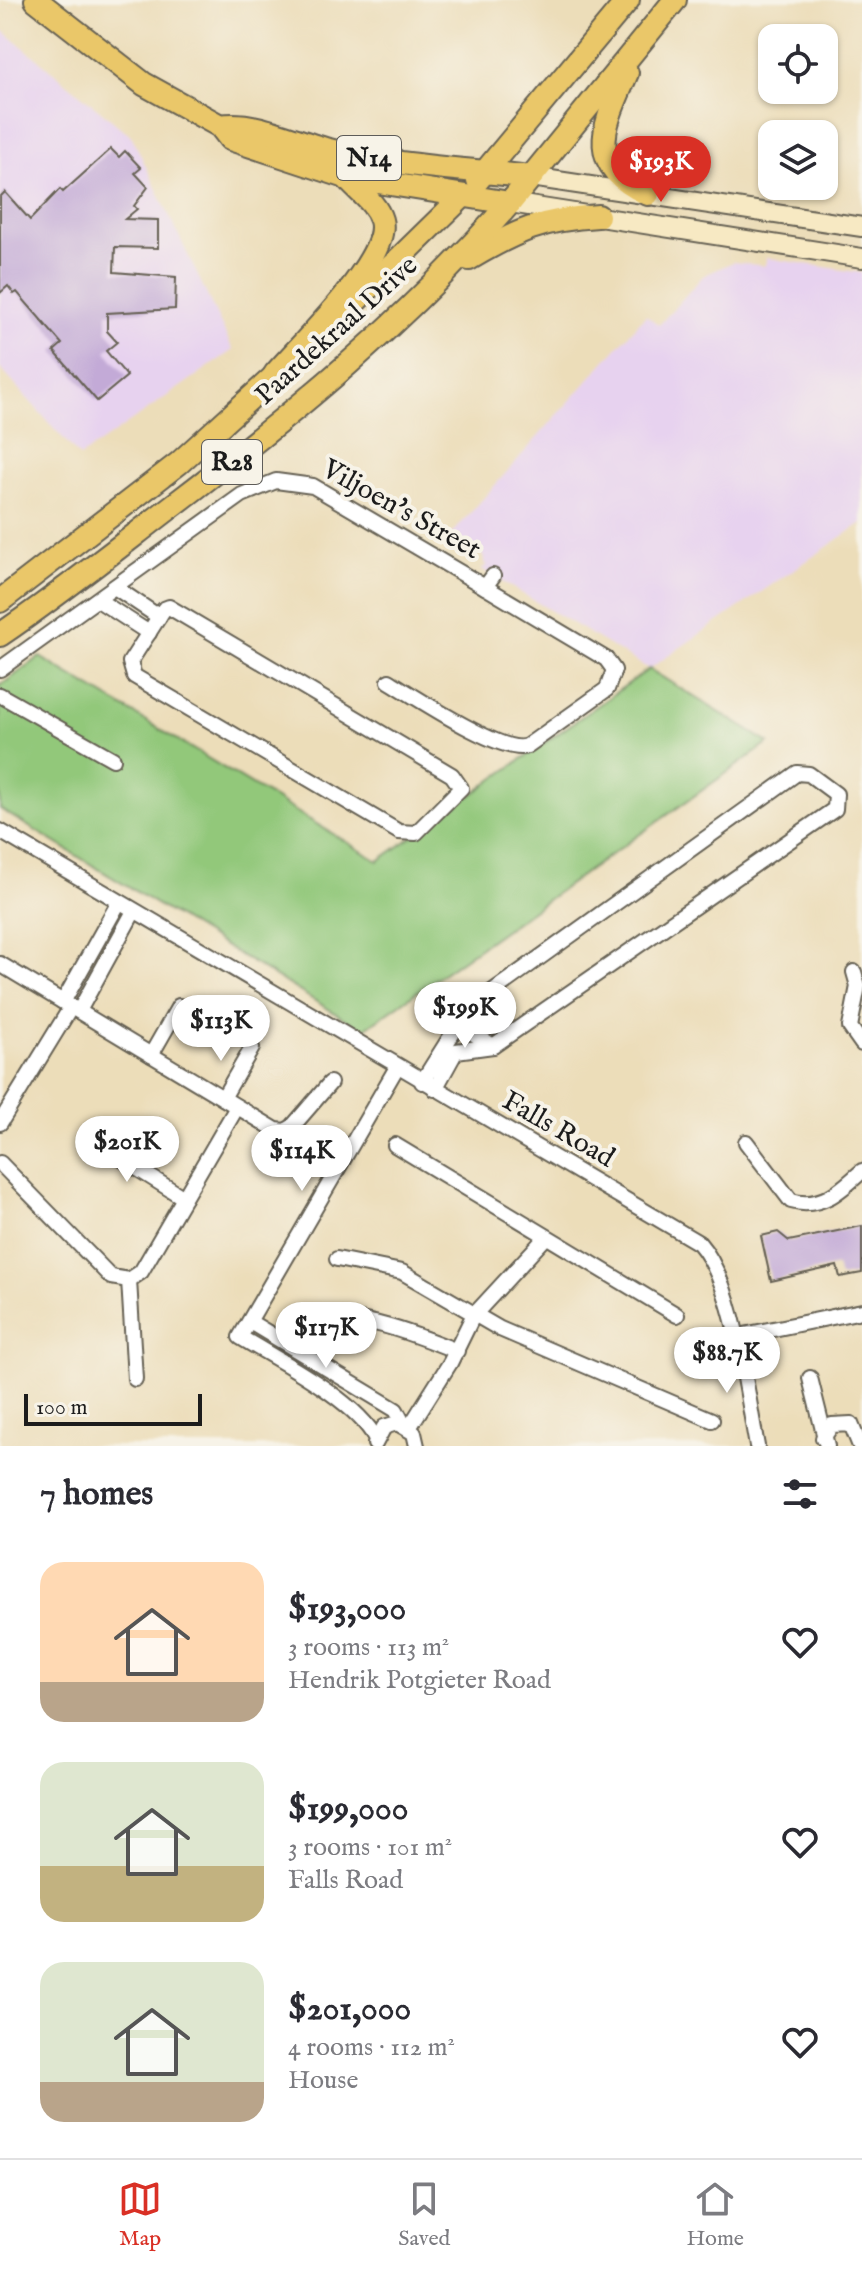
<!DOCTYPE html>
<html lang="en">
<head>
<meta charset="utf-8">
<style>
  :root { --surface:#fff; --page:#f7f7f7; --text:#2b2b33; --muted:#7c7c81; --line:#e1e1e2; --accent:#d93025 }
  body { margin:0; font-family:"IM FELL English",serif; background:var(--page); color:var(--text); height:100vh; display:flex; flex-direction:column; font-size:30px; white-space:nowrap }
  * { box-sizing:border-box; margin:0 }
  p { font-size:26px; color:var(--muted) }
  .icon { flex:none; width:44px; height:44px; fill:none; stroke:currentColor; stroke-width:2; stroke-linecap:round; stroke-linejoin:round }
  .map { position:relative; height:1446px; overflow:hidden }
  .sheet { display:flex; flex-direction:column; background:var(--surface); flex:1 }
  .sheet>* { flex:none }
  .controls { position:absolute; left:758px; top:24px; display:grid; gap:16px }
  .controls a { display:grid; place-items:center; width:80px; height:80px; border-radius:16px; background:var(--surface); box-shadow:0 2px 6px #0004; font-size:40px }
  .scale { position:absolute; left:24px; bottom:20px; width:178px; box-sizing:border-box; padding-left:8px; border:4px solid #1c1c1c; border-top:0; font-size:22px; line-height:28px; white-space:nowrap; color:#1c1c1c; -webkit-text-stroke:6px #f7f3e8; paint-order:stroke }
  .price { position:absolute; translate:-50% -68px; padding:0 18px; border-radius:28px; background:#fff; color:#222; font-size:26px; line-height:52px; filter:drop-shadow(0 2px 4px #0008) }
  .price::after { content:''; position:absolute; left:50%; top:48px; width:24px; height:18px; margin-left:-12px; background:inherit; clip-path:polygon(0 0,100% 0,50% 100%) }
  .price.active { background:var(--accent); color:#fff }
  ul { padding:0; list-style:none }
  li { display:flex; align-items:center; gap:24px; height:200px; padding:0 40px }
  li span { display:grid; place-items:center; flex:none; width:224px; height:160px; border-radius:24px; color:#555 }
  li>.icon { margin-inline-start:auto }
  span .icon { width:96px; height:96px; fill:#fffc; stroke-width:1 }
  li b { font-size:34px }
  h2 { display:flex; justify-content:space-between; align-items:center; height:96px; padding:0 40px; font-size:34px }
  .dock { display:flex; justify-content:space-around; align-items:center; height:112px; border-top:2px solid var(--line); background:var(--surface); font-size:22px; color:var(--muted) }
  .dock a { display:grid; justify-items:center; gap:4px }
  .dock .active { color:var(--accent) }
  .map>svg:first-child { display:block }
  .built { fill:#e7d2ef }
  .green { fill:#92c87a; stroke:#57724b; stroke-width:2 }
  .building { fill:#c3aad7 }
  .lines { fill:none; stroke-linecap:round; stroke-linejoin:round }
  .minor-casing { stroke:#656053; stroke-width:18 }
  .secondary-casing { stroke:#656053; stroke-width:22 }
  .primary-casing { stroke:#656053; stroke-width:26 }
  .trunk-casing { stroke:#656053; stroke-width:26 }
  .minor { stroke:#fff; stroke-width:14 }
  .secondary { stroke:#f7e9c3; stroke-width:18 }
  .primary { stroke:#eac769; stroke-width:22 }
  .trunk { stroke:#eac769; stroke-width:22 }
  .labels { text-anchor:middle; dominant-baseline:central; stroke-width:8; stroke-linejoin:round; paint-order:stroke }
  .shield { fill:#f7f3e8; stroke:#5e5c59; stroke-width:2 }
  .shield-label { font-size:26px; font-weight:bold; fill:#1c1c1c }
  .street-label { font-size:28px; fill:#1c1c1c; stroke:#f7f3e8 }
</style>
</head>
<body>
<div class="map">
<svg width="862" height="1446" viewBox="0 0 862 1446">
  <rect width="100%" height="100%" fill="#f7f3e8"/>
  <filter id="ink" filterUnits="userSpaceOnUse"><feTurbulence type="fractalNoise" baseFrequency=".0125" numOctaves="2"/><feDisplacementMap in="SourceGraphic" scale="16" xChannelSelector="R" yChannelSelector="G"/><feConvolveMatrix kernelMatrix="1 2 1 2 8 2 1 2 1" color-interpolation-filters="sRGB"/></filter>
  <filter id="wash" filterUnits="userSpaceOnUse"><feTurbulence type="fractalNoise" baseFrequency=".006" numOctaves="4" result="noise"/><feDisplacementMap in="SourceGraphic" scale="32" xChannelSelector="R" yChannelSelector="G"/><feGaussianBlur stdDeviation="1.8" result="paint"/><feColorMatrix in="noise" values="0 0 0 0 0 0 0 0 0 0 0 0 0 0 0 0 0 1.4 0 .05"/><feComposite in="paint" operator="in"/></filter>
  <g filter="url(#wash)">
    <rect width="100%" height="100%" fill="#ecddb9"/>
    <g class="built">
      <polygon points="0,28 132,137 233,350 80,457 0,368"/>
      <polygon points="767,258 862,273 862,523 649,669 481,569 486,566 484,556 450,536 646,315 659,325 703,276 733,262 765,266"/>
    </g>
    <polygon class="green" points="40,657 378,861 649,669 769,743 363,1030 0,809 0,686"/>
    <g id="blocks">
      <g class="building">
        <polygon points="111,149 119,157 125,151 141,168 135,173 148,187 134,206 137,209 125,219 158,220 158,248 115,247 114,272 176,277 175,309 107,313 107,331 117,342 106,351 127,376 97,401 54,351 62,344 17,292 14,294 8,286 0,293 0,197 5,192 30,220 60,189 63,192"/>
        <polygon points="862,1226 862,1273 840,1277 837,1266 771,1281 761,1236 778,1232 789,1241"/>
      </g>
    </g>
  </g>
  <g filter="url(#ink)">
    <use href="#blocks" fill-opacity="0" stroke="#656053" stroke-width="2"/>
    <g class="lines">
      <defs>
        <g id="minor">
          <polyline points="116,588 159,617"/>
          <polyline points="98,600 149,633"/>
          <polygon points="169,607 452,775 461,788 416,833 399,832 134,676 130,662 164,609"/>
          <polyline points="0,669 242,495 276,481 313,486 485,587 493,576"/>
          <path d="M389,681C414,696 504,756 527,746L607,689L614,670L606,659L485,587"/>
          <polyline points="0,695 113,759"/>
          <path d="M0,831L699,1243C735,1284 746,1390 757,1446"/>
          <polyline points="0,964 276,1130 285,1131 292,1127 330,1083"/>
          <polyline points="854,972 858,986 850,1027 862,1044"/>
          <polyline points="63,1002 119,902"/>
          <polyline points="79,1011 134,911"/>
          <polyline points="457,1023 493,1046"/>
          <polyline points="151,1055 179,1006"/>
          <polyline points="422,1082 468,1009 797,773 809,774 836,794 835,809 493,1046 456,1051 435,1089"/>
          <polyline points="223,1098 252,1048"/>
          <polyline points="0,1123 71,1007"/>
          <polyline points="90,1139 184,1198"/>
          <path d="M746,1142L791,1201C821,1210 841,1190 862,1171"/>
          <polyline points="395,1145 677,1315"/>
          <polyline points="0,1163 111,1277 129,1280 141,1272 237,1107"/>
          <polyline points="337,1259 402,1272 500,1329 712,1420"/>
          <polyline points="129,1280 135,1379"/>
          <path d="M302,1320C358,1311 405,1331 457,1351"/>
          <polyline points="250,1322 396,1410 404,1425"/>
          <polyline points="734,1337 862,1311"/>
          <polyline points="810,1378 827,1446"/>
          <polyline points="409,1428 450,1363 473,1316 546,1237"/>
          <polyline points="823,1438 832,1425 851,1424 860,1446"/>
          <path d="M376,1439C355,1399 279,1361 240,1337L397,1067"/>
          <polyline points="375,1444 384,1427 397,1423 414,1433 417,1446"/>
        </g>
        <g id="secondary">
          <polyline points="531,177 862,227"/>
          <polyline points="510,203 862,258"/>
        </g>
        <g id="primary">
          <path d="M469,259C516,231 543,219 598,216"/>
          <polyline points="322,334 461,198"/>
          <polyline points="0,601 179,463 290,362"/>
          <path d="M0,635C59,595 115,550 171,507C296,412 406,321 510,203"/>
        </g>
        <g id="trunk">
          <polyline points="36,0 144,84 220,126 230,139 346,177 510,203 675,0"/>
          <path d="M627,73C605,124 582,164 648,194"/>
          <path d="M220,126C257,120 297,143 333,151C398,166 465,169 531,177"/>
          <polyline points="478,180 628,0"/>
          <path d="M275,374C300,345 392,257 381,220C376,202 357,191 346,177"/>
        </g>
      </defs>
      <use href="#minor" class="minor-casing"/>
      <use href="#secondary" class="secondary-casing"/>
      <use href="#primary" class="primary-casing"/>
      <use href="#trunk" class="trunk-casing"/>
      <use href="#minor" class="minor"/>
      <use href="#secondary" class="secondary"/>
      <use href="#primary" class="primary"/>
      <use href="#trunk" class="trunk"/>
    </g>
  </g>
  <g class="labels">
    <g class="shield">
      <rect x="337" y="136" width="64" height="44" rx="6"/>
      <rect x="202" y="440" width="60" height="44" rx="6"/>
    </g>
    <g class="shield-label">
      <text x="369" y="158">N14</text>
      <text x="232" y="462">R28</text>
    </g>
    <g class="street-label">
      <text transform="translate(337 331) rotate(-42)">Paardekraal Drive</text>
      <text transform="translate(401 510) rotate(29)">Viljoen's Street</text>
      <text transform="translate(558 1130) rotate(30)">Falls Road</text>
    </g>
  </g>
</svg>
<div class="controls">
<a><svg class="icon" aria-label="locate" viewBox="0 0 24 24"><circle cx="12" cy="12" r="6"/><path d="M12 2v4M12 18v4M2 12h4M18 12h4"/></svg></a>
<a><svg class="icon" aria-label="layers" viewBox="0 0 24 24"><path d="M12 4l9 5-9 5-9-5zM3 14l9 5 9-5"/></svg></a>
</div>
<div class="scale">100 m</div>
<b class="price active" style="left:661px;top:204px">$193K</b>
<b class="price" style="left:465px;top:1050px">$199K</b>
<b class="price" style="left:221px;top:1063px">$113K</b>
<b class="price" style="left:127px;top:1184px">$201K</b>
<b class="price" style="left:302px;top:1193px">$114K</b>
<b class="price" style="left:326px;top:1370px">$117K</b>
<b class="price" style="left:727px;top:1395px">$88.7K</b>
</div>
<section class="sheet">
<h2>7 homes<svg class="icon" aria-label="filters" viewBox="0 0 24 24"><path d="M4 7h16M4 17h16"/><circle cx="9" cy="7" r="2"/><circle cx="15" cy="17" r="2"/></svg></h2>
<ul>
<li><span style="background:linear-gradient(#ffd9b3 75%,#b9a48a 0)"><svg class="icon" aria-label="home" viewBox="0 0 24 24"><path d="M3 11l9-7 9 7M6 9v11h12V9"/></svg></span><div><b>$193,000</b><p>3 rooms · 113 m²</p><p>Hendrik Potgieter Road</p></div><svg class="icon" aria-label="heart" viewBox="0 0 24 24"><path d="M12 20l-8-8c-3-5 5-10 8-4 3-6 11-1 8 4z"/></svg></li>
<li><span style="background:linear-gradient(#dfe7d0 65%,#c2b280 0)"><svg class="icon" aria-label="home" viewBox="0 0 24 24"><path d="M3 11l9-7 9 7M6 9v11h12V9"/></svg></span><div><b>$199,000</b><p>3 rooms · 101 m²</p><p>Falls Road</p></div><svg class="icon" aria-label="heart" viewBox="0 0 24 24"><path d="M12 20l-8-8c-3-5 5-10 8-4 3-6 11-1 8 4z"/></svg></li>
<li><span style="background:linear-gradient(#dfe7d0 75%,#b9a48a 0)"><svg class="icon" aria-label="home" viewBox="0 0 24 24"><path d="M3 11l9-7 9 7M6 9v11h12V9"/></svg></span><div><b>$201,000</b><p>4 rooms · 112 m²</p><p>House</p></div><svg class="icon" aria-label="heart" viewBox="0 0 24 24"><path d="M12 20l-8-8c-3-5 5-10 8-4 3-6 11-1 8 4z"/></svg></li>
</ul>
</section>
<nav class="dock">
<a class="active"><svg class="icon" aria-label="map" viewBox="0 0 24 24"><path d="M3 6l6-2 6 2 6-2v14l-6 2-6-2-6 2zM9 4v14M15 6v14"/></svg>Map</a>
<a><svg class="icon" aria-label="saved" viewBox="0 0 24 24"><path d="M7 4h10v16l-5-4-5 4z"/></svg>Saved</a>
<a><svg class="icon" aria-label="home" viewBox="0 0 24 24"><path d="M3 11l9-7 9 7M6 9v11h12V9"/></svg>Home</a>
</nav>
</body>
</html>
